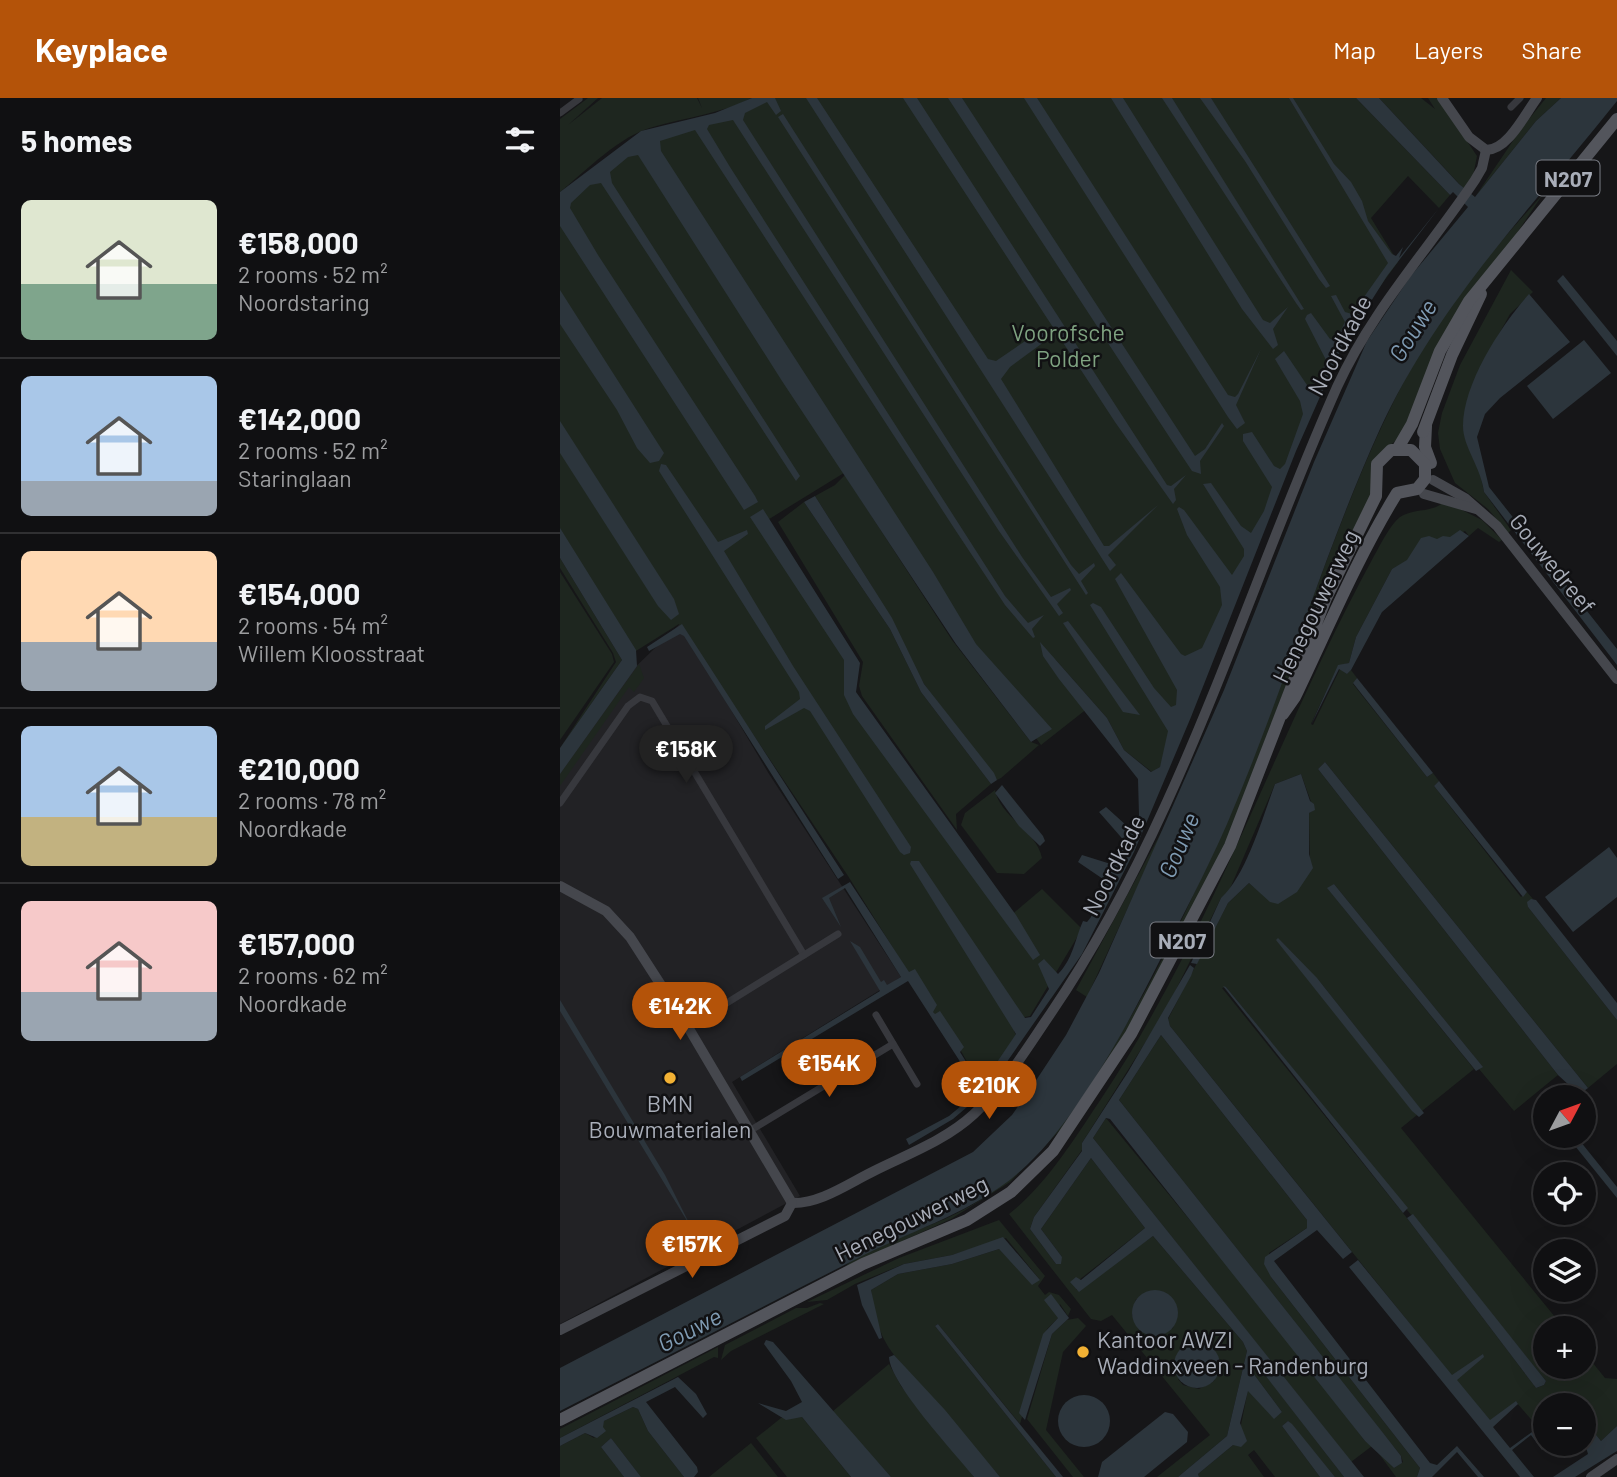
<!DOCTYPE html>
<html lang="en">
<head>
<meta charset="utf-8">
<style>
  :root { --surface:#101012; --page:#19191b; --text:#f1f3f6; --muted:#9c9d9f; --line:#303032; --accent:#b45309 }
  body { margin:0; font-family:Barlow,sans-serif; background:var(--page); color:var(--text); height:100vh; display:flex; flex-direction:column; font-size:26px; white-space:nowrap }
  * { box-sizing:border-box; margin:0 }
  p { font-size:23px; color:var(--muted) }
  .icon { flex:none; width:38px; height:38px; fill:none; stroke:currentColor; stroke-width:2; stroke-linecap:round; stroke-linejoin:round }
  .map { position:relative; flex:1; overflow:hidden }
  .details { display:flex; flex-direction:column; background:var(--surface); width:560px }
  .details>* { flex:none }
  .needle { width:46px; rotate:49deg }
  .buttons { position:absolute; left:973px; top:987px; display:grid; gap:14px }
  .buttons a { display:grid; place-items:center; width:63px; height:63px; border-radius:50%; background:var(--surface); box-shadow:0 7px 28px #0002,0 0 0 2px var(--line); font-size:35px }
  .price { position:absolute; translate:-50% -60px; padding:0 16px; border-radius:24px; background:var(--accent); color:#fff; font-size:23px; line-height:46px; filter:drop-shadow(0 2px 4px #0008) }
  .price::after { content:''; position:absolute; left:50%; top:42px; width:21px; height:16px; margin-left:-10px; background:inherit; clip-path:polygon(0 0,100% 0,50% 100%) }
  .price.selected { background:#222; color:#fff }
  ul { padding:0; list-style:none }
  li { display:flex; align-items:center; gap:21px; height:175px; padding:0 21px }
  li+li { border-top:2px solid var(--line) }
  li span { display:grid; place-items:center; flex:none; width:196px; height:140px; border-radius:10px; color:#555 }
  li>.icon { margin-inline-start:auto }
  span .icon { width:84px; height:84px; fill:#fffc; stroke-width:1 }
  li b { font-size:30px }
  h2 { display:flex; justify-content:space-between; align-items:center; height:84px; padding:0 21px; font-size:30px }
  header { display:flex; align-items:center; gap:42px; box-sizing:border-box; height:98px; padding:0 35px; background:var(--accent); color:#fff }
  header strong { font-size:33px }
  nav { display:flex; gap:38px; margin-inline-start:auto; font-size:24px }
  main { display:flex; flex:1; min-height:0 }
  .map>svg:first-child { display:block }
  .built { fill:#222225 }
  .green { fill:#1e261f; fill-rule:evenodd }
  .water { fill:#2c353c }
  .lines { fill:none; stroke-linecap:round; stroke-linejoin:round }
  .street { stroke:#37383d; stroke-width:7 }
  .secondary { stroke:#45474d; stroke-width:10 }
  .primary { stroke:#53555c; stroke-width:12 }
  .poi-dot { fill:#f2b134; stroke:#111113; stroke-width:2.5 }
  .labels { text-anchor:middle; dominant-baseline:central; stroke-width:5; stroke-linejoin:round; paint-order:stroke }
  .shield { fill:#111113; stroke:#7b7e86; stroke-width:2 }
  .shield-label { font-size:21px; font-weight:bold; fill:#a8adb8 }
  .park-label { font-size:23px; fill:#7fa381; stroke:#111113 }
  .street-label { font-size:23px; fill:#a8adb8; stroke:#111113 }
  .poi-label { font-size:23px; fill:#a8adb8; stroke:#111113 }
  .water-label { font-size:24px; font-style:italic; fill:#7f9bb3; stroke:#111113 }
</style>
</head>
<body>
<header>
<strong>Keyplace</strong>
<nav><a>Map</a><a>Layers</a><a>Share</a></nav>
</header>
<main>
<section class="details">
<h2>5 homes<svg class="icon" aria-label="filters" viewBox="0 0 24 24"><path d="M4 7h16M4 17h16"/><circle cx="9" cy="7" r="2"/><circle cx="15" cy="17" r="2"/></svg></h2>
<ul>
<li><span style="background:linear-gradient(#dfe7d0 60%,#7fa58c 0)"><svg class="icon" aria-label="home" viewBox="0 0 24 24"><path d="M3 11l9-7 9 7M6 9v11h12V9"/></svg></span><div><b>€158,000</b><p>2 rooms · 52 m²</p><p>Noordstaring</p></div></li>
<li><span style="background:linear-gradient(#a9c7e8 75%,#9aa5b1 0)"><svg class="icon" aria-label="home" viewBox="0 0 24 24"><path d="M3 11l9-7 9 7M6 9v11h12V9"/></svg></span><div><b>€142,000</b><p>2 rooms · 52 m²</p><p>Staringlaan</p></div></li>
<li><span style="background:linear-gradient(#ffd9b3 65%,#9aa5b1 0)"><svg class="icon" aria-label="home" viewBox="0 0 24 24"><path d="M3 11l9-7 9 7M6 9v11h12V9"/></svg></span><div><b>€154,000</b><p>2 rooms · 54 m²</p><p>Willem Kloosstraat</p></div></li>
<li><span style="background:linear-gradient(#a9c7e8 65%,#c2b280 0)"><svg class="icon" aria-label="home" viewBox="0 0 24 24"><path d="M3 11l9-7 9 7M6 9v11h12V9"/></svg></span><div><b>€210,000</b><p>2 rooms · 78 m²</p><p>Noordkade</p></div></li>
<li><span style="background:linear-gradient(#f6c9c9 65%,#9aa5b1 0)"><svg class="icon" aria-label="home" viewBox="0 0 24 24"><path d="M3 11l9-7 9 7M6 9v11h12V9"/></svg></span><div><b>€157,000</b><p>2 rooms · 62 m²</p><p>Noordkade</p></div></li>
</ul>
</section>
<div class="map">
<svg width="1057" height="1379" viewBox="0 0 1057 1379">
  <rect width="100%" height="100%" fill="#161618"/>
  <polygon class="built" points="120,526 209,676 341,879 172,984 240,1098 0,1226 0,674 67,577"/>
  <g class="green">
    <path d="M28,0H38L8,27L42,0H137L142,10L138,0H192C160,16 127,19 93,29C59,38 27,72 0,94V21Z"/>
    <polygon points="200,0 796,0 890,97 879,110 848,78 811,120 838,164 785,236 600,669 592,674 564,652 547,620 495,561 528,610 481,647 386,515 292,370 201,426 289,561 293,602 450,818 482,791 522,831 470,918 465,919 454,933 456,937 424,985 419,985 379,914 375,917 373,914 288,778 119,526 68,558 0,450 0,105 81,41 175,13"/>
    <polygon points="819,0 861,0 875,11 868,0 878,0 917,58 913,78 904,91"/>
    <polygon points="986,0 1001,0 976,23 915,99 961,31"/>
    <path d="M983,96L871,264L846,327L838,341L824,352L812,395L761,496L662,754L573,923L500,1032L450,1084L391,1121L285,1169C304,1148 363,1132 391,1118C452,1090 491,1042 528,987C625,844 684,680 745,520C781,425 815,328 868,241C900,188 942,142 983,96Z"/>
    <polygon points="951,172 973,194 950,216 918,274 903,328 908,348 918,365 924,394 951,432 948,435 928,411 895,385 880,351 878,335 882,315 900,267"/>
    <polygon points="285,377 392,542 471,644 479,647 441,680 437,682 364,586 311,487 255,398 275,387"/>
    <path d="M884,403L922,422L942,442L939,444L918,430L909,438L905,433L832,471L796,539L789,565L778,568L751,626L753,627L780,571L787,576L791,572L797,580L793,586L867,679L873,675L879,683L874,688L961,799L967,794L973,801L968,809L1057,922V966L1028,990L765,664L758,671L998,977L954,1013L919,971L922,968L774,786L768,791L914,971L862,1013L757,880L857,1017L841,1030L1004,1230H985V1269H1024V1254L1045,1280L1057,1281V1328L1041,1343L1024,1322V1307H1011L1003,1298L995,1299L998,1307H985V1320L977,1328L956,1304L930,1323L896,1282L923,1257L892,1278L610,928L608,921L668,805L689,785L702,796L750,768L749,715L754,712L741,676L715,686L669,793L661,800L607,910L522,1045V1052L474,1119L470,1131L496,1166L502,1159L481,1131L531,1060L585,1130L519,1182L516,1192L593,1138L683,1244L687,1253L667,1338L618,1379H597L650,1337L552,1217L541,1223L531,1221L449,1116C487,1086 514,1041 541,1001C654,831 717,636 814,458C821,446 829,428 840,419C853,410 875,415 884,403ZM666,889L986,1283L984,1287L976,1290L847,1120L662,890ZM576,1201L618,1211L613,1230L594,1238L579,1232L572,1217ZM648,1247L659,1264L654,1283L639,1291L623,1287L618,1281Z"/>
    <polygon points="244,404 330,531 361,594 431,686 396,716 397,732 302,598 299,588 303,564 218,424"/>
    <polygon points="0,460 62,562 0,650 56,564 53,555 0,470"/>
    <polygon points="0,474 52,556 54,564 0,642"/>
    <polygon points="79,566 84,580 74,594 69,589 0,688 0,676"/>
    <path d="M435,692C440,719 477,733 482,760L464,776L437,775L401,727L405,715Z"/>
    <polygon points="610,718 527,899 516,892"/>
    <polygon points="601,937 747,1122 747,1130 709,1155 711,1179 860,1370 857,1379 836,1379 817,1353 834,1370 843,1364 841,1358 559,1002"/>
    <polygon points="546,1020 730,1244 805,1343 812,1348 791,1364 772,1340 533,1040"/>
    <path d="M439,1122L485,1178L478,1188L485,1197L489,1194L499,1197L511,1211L508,1218L500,1206L498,1220L487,1231L460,1326L378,1226L375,1228L496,1379H440L334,1257C318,1236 315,1217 311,1192L338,1176L392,1166L439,1151L452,1164L480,1182L446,1140L392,1157L344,1166L295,1186L267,1202L247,1204L339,1160Z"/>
    <polygon points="260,1205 264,1206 171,1253 161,1262 165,1247 236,1210 247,1210"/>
    <polygon points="518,1220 526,1228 503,1254 486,1332 524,1379 513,1379 467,1321 492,1236 507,1222"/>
    <polygon points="158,1249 158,1260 154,1259 0,1340 0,1331"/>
    <polygon points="695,1264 698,1267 784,1379 775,1379 728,1323 722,1328 760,1379 715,1379 694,1352 688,1357 704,1379 639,1379 638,1376 673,1347 677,1347 688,1292 714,1320 722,1314 693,1275"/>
    <polygon points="329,1266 341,1288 414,1379 331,1379 272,1314"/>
    <polygon points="73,1309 78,1311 88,1333 124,1379 81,1379 51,1340 41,1349 64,1379 0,1379 0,1348 25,1335 34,1340 44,1323"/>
    <polygon points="242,1319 291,1379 227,1379 196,1340 221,1320"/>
    <polygon points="191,1345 218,1379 149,1379"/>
  </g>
  <g class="water">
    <polygon points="192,0 215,0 221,13 216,17 207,4 185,15 183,22 462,459 491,499 510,490 511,492 497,506 503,515 499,518 439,433 173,22 149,27 147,31 170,69 445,498 468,525 484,517 472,531 475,539 473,540 445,507 394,430 135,32 100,43 101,53 373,474 416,546 492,631 471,644 396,546 222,283 78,57 68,59 50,74 52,85 240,378 236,383 41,85 30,87 11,105 10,110 38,157 195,398 198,404 184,412 0,128 0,94 81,33 155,15"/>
    <polygon points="246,0 257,0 428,261 436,263 480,233 490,233 488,241 450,269 441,281 544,448 549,448 598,407 548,457 556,467 550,473"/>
    <polygon points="343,0 357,0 607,387 611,388 626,377 614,391 616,402 613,406 555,324"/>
    <polygon points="388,0 402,0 635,358 645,351 662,325 664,328 640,363 641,376 632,373 612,343"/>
    <polygon points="464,0 477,0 668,297 675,299 678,296 701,251 676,307 685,325 677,331 668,319"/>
    <polygon points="551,0 563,0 703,222 710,225 728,209 713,231 718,247 713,251 682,211"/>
    <polygon points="602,0 612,0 744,211 741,212 736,205"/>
    <polygon points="640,0 651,0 770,188 766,190 759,181 685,63"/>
    <path d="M729,0H733L774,66L791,84L802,103L808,123L832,156L836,158L843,149L839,160L879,110L827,178L782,249L736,353L631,619L574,754L522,856L428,991L393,1021L349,1047L346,1041L389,1018L419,993L348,883L182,983L180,979L320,893L290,843L300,849L321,884L324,882L327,887L341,879L285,790L269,800L281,829L262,800L290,784L349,874L355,871L377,907L373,914L375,916L380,913L404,949L400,954L410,970L416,967L423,980L420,985H423L456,936L350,766L351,763H359L465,920L471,919L489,891L478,866L484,861L498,876C513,861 515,841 523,823L527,824L531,819L543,781L518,764L522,757L554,767L562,763L564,754L558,755L567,746L539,714L546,709L567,728L575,727L579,717L578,681L499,581L483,558L480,544L547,620L564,652L591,674L600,669L608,633L530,507L533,505L541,509L594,590L611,609L616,607L617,592L555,481L561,475L621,556L625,558L642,550L662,507L660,489L627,437L617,411L619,409L624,412L672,477L684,458V451L643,386L651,385L681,428L691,435L704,413L712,389L683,343V336L692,334L714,368L720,371L725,366L743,316L740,303L715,261L724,253L749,290L757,288L766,262L745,221L747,217L751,215L770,241L776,242L785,224L771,198L776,197L785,214L792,216L828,165Z"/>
    <path d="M796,0H819L899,86L915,99L976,23L1001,0H1057V3C971,111 879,204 820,331C762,459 723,596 667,726C646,774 621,821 597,868C566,930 517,1020 467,1067C421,1111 362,1128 306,1156C204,1208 102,1261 0,1313V1270L413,1054L452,1017L471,990L506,937L539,875L664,592L754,364L807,243L850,179L908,109L893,94L890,97Z"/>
    <polygon points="223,16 511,467 519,476 534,465 535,468 521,483 528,495 526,497 218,19"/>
    <polygon points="1003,177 1057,243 1057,258 997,183"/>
    <polygon points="0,192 104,355 99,363 90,365 77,350 57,312 0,226"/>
    <path d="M969,196L1010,244L940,300L925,316L917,339L929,389L1057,551V567L924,394C921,369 903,349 903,328C903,285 942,226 969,196Z"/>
    <polygon points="1024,242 1051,275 993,321 967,288"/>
    <polygon points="0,323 114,501 119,516 111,522 98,508 0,355"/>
    <polygon points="101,366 106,367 158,444 187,432 188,436 164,453 233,568 351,749 350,755 344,757 340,754 250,613 244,610 205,632 205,628 240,601 239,594 99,373"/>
    <polygon points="255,398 332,520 364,586 434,675 437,682 431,686 361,594 330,531 244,404"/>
    <polygon points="203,411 300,565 296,594 456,817 480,857 473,862 293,616 284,597 284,562 190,419"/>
    <polygon points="0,430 76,552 77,568 0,676 0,650 62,562 0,460"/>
    <polygon points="900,432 909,438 822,514 791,572 787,576 779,571 751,627 778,567 789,565 796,539 832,471 847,462 861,440 869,438 877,441 883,438 890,439"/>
    <polygon points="508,523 580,617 563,614 503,525"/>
    <polygon points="122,526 284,777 278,781 124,538 120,536 89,553 87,549"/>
    <polygon points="797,580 873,675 867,679 793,585"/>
    <polygon points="765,664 1028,990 1016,999 996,999 1010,988 998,977 758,671"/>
    <path d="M741,676L750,703L754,706L755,712L749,715V756L753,770L737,794L718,806L710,804L689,785L668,805L637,866L631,865L661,800C686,778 703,718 715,686Z"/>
    <polygon points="879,683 967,794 963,799 874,688"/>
    <polygon points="442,687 483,738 485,743 480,748 459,728 435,695"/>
    <polygon points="1049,749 1057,760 1057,799 1013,834 985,799"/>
    <polygon points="774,786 923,969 916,973 767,790"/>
    <polygon points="971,801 976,802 1057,905 1057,922 968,809 967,804"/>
    <polygon points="718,840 757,880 864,1015 859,1019 852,1013 716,842"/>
    <polygon points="630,867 634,870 631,878 608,920 610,928 792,1154 783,1161 757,1132 714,1163 870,1365 877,1367 897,1348 924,1379 918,1379 897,1354 872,1379 857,1379 860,1370 711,1179 704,1166 705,1159 747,1130 747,1122 601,937 559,1002 820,1331 841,1358 842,1365 834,1370 805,1343 550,1021 546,1020 533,1040 804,1379 784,1379 695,1264 693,1275 722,1314 714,1321 688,1293 680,1325 687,1343 681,1349 673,1347 638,1376 639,1379 618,1379 667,1338 687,1253 683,1244 593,1138 519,1194 510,1184 516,1179 521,1182 585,1130 531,1060 481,1131 502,1159 501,1166 496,1166 470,1131 474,1119 522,1053 522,1045 568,974"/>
    <polygon points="663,888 666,889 848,1110 843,1115"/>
    <polygon points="0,902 105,1077 130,1127 133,1126 143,1142 141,1146 0,913"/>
    <polygon points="1007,1038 1016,1038 1057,1089 1057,1100"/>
    <polygon points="853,1116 986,1283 984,1287 976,1290 847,1120"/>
    <polygon points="443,1139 480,1182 472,1187 439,1151 392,1166 338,1176 311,1192 322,1240 319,1241 302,1207 297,1187 344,1166 392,1157"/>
    <polygon points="798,1162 892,1277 923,1256 924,1259 897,1282 930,1322 956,1303 958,1306 933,1329 950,1350 972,1334 984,1350 982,1352 971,1337 952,1352 974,1379 960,1379 789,1169"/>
    <circle cx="595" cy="1215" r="23"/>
    <polygon points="491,1196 509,1220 492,1236 465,1322 459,1315 483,1236 498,1220 484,1202"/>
    <polygon points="378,1226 503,1379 496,1379 375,1228"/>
    <polygon points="206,1242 213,1244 331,1379 291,1379 242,1319 226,1322 198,1305 226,1313 242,1304 231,1283 204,1246"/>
    <circle cx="637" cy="1267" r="23"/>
    <path d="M334,1257L385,1312L440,1379H414C395,1355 330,1286 329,1259Z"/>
    <polygon points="118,1279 136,1296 147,1316 143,1320 115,1289 86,1304 137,1369 138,1374 134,1379 124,1379 88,1333 78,1311 73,1309 44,1323 43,1329 46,1333 37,1340 25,1335 0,1348 0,1340"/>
    <circle cx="524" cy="1323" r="26"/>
    <polygon points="605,1314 613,1316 628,1334 627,1344 584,1379 538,1379 542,1364"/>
    <polygon points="1024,1322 1041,1343 1057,1328 1057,1353 1015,1379 993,1379 1028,1356 1024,1343"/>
    <polygon points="728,1323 732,1326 775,1379 760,1379 722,1328"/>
    <polygon points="51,1340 81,1379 64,1379 41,1349"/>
  </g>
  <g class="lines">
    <g class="street">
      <polyline points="951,9 960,0"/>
      <polyline points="0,15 19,1"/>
      <polyline points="0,705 68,608 80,599 92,603 244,857"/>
      <polyline points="316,917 357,986"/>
      <polyline points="128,929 278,836"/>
      <polyline points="191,1032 333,946"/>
    </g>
    <g class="secondary">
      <polyline points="882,0 909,39 926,52"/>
      <path d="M926,52C948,52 965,16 977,0"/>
      <polyline points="873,382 905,400 937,428 1057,581"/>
      <polyline points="864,396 916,411"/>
      <polyline points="0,788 46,813 70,839 128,929 232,1105"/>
      <path d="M232,1105C260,1106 289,1085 314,1073C348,1056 386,1042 414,1016C445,987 467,950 491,915C621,724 684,498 777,289C812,212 868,152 915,82L922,70L926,52"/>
      <polyline points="0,1232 225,1118 232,1105"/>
      <polyline points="1031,1379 1057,1361"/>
    </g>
    <g class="primary">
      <polyline points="866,328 865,349 871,365"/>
      <polyline points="863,334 892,257 921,196"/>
      <polyline points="838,350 852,326 880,253 909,203 1057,21"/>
      <path d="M0,1322L303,1166L407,1122L451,1094L493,1053L571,936L670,748L766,500L816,398L817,366L831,352H851L865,366V381L857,391L837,395C797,460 768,530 735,599L723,616"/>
    </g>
  </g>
  <g class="poi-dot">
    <circle cx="110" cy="980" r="7"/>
    <circle cx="523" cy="1254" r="7"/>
  </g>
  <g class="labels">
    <g class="shield">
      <rect x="976.5" y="62.5" width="63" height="35" rx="5"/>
      <rect x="590.5" y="824.5" width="63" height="35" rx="5"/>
    </g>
    <g class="shield-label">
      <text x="1008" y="80">N207</text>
      <text x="622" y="842">N207</text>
    </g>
    <g class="park-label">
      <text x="508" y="234">Voorofsche<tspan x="508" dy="26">Polder</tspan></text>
    </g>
    <g class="street-label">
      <text transform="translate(779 247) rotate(-62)">Noordkade</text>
      <text transform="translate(993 465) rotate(51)">Gouwedreef</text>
      <text transform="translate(755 508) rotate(-64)">Henegouwerweg</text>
      <text transform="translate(553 767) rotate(-63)">Noordkade</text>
      <text transform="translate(351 1120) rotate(-26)">Henegouwerweg</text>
    </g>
    <g class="poi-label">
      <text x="110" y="1005">BMN<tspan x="110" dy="26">Bouwmaterialen</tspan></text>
      <text x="537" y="1241" text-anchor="start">Kantoor AWZI<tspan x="537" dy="26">Waddinxveen - Randenburg</tspan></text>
    </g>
    <g class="water-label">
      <text transform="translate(852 232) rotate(-58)">Gouwe</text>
      <text transform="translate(618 747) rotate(-67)">Gouwe</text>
      <text transform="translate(129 1231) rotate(-27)">Gouwe</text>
    </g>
  </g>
</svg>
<div class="buttons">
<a><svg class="needle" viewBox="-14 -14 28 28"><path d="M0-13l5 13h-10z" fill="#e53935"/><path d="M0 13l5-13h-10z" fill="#9c9d9f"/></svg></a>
<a><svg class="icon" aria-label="locate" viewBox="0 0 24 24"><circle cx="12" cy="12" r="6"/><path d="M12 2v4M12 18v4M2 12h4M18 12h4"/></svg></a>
<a><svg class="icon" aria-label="layers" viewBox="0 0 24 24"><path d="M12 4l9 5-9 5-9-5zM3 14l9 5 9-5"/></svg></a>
<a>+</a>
<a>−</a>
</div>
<b class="price selected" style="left:126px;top:687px">€158K</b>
<b class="price" style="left:120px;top:944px">€142K</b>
<b class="price" style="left:269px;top:1001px">€154K</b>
<b class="price" style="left:429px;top:1023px">€210K</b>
<b class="price" style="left:132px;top:1182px">€157K</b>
</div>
</main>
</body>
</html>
